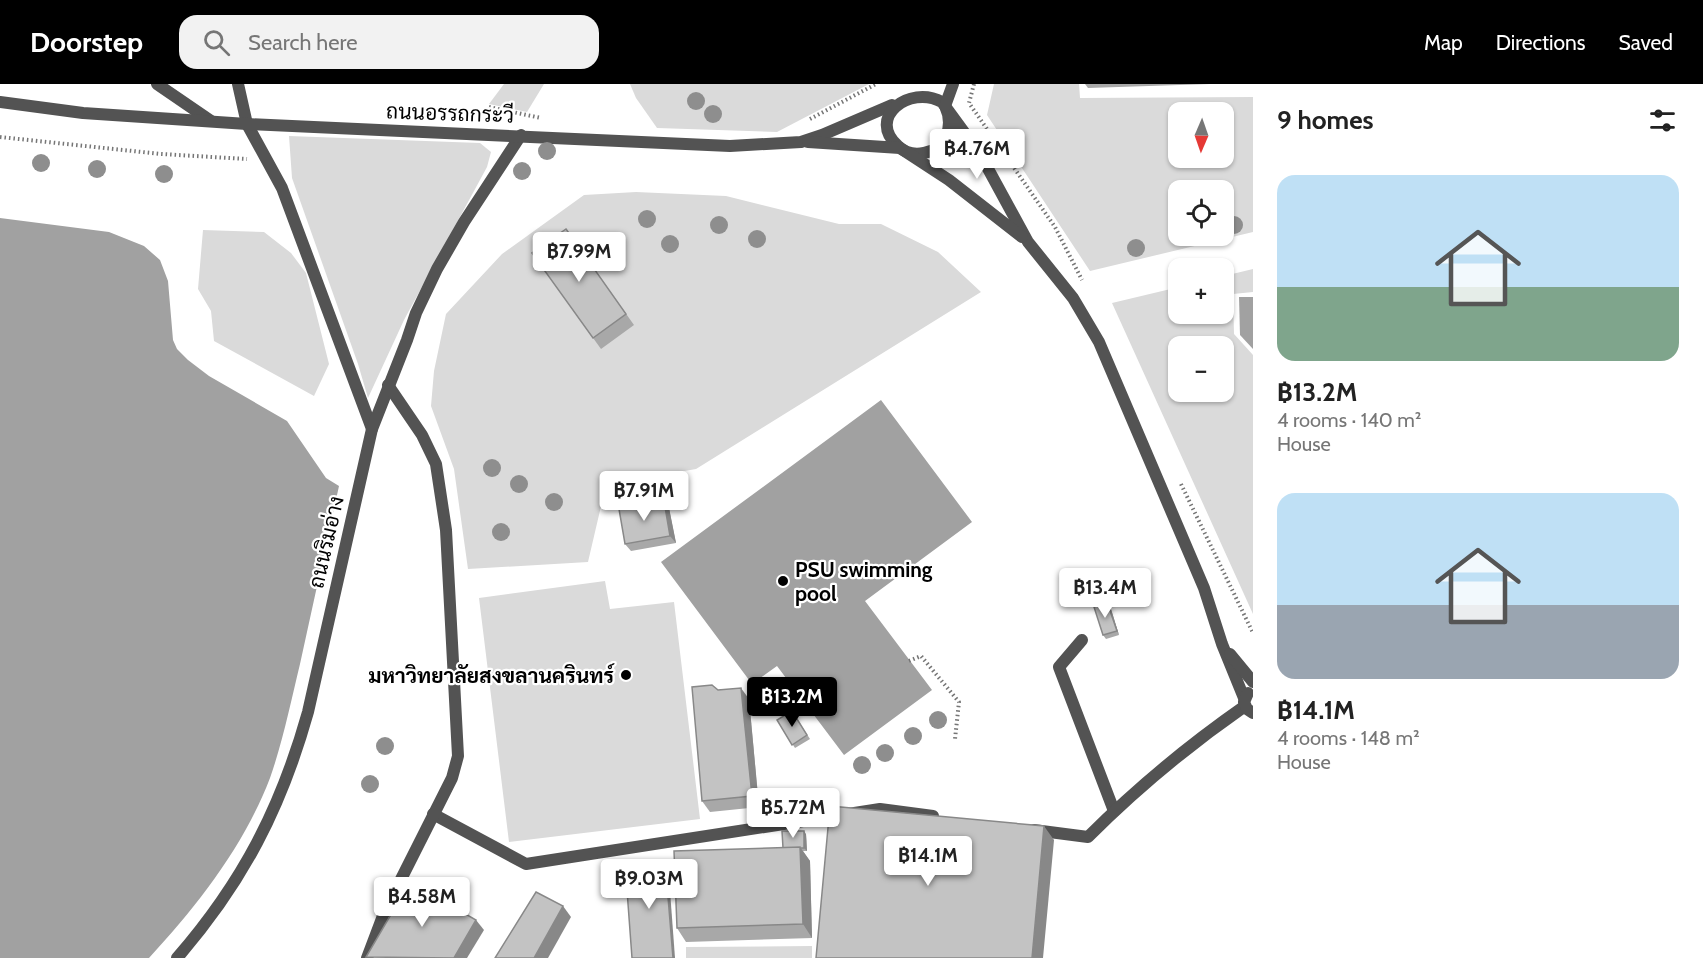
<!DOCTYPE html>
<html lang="en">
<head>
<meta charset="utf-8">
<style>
  :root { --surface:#fff; --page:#f2f2f2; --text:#222; --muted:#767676; --accent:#000 }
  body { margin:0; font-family:Cabin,Sarabun,sans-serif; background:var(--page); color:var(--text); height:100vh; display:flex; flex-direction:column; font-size:22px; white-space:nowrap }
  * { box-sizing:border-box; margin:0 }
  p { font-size:20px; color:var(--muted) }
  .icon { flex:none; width:33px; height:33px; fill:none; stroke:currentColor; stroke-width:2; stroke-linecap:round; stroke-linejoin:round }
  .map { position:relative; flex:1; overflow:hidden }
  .drawer { display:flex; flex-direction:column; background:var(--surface); width:450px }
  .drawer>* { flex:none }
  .needle { width:39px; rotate:182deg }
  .fabs { position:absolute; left:1168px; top:18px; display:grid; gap:12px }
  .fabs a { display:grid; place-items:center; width:66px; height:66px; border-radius:12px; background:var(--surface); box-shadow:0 2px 4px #0004; font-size:30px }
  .price { position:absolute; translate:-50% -51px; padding:0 14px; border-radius:6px; background:#fff; color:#222; font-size:20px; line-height:39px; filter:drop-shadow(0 2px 3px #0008) }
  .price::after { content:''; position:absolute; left:50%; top:36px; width:18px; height:14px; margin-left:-9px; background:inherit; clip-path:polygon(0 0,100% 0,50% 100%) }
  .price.selected { background:var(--accent); color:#fff }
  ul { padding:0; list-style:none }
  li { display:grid; align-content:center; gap:12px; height:318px; padding:0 24px }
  li span { display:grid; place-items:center; height:186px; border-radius:18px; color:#555 }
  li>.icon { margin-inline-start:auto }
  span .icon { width:108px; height:108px; fill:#fffc; stroke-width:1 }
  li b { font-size:26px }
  h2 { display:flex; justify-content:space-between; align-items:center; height:72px; padding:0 24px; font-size:26px }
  header { display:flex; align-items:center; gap:36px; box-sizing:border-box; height:84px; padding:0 30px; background:var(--accent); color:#fff }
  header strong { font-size:28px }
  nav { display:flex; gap:33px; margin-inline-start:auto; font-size:21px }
  .search { width:420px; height:54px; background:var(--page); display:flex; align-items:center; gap:15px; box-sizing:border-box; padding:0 21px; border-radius:18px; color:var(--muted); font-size:22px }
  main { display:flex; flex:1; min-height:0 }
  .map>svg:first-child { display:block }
  .green { fill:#dadada; fill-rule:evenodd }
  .water { fill:#a1a1a1 }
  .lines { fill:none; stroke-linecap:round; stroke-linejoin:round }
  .path { stroke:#757575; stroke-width:4; stroke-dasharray:1.5 3; stroke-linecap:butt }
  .lane { stroke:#535353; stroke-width:12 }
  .street { stroke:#535353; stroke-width:12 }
  .tree { fill:#8e8e8e }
  .wall { fill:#a8a8a8 }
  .shaded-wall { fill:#888 }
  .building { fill:#c3c3c3; stroke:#888; stroke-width:1.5 }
  .poi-dot { fill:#000; stroke:#fff; stroke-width:2 }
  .labels { text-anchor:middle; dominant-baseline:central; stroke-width:4.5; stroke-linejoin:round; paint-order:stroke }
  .street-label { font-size:21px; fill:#000; stroke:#fff }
  .poi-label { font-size:21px; font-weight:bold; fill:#000; stroke:#fff; text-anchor:start }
</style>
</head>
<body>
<header>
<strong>Doorstep</strong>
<div class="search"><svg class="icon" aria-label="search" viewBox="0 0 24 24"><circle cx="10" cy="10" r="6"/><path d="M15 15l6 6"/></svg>Search here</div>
<nav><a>Map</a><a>Directions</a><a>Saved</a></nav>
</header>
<main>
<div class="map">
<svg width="1253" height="874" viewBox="0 0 1253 874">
  <rect width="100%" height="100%" fill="#fff"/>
  <g class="green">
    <polygon points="504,0 544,0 527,28 489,20"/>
    <polygon points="630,0 869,0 777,48 657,44 636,14"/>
    <path d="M994,0H1079L1080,14L1253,13V148L1090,187L987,31ZM1179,28H1224V74H1179ZM1179,106H1224V152H1179Z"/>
    <polygon points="289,52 480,59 491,68 487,83 404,236 368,314 358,280 292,94"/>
    <polygon points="636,108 726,112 839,140 881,140 938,168 981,208 696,385 639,395 602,418 588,478 468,485 454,385 431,322 434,287 446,230 502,170 584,111"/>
    <polygon points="203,146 264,148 291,169 306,189 329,280 314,312 214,257 211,227 198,205"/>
    <path d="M1253,185V208L1233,210L1234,250L1253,271V530L1112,219L1179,203V230H1224V192ZM1179,262H1224V308H1179Z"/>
    <polygon points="605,497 610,525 674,518 700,735 509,758 479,514"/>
    <polygon points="812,862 812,874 686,874 686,863"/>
  </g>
  <g class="water">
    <path d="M0,134L109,148L144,162L160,176L168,197L173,256L177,265L188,276L209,292L287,337L326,394L339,402C326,461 313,521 300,580C291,617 283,657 270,694C244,762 198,821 149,874H0Z"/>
    <polygon points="1239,213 1253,213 1253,265 1240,251"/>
    <polygon points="881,316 972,438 865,517 932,606 844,671 777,582 752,600 661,478"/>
  </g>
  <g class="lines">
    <g class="path">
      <polyline points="974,0 969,19 1055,143 1082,196"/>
      <polyline points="489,23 541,34"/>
      <polyline points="810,35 876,0"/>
      <polyline points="0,53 161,70 247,75"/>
      <polyline points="1181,400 1253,549"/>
      <polyline points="909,577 921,572 959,618 955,655"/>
    </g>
    <g class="lane">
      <polyline points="157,0 211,37"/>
      <polyline points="238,0 247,40 282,104 372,345"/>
      <polyline points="1082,556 1059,583 1114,727"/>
      <polyline points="433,730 526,780 880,725 933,732"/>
      <path d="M1034,746L1088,753C1136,705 1189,661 1245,622"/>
      <path d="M177,874C243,798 281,724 308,628L372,345L407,256L416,229L437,185L464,138L521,51"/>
      <polyline points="367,874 384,829 452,694 458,672 446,446 436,380 422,351 388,301"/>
    </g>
    <g class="street">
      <polyline points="0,18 83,29 247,40 730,62 801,58 822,51 892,21"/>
      <path d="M945,22C954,41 947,65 924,69C914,71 905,69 898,62C866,34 909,0 942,18L980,70L1028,158L1073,214L1099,258L1204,504L1222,560L1244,614"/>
      <polyline points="945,22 953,0"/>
      <polyline points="808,58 900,64 949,96 1022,153"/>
      <polyline points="1230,570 1253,598"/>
      <polyline points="1248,609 1244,618 1247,625 1253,629"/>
    </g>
  </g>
  <g class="tree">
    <circle cx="696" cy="17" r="9"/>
    <circle cx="713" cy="30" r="9"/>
    <circle cx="547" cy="67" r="9"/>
    <circle cx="41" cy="79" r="9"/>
    <circle cx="97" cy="85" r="9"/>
    <circle cx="522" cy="87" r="9"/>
    <circle cx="164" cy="90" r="9"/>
    <circle cx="647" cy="135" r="9"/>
    <circle cx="719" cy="141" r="9"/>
    <circle cx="1234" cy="141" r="9"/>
    <circle cx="757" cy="155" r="9"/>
    <circle cx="670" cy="160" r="9"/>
    <circle cx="1136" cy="164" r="9"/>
    <circle cx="492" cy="384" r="9"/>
    <circle cx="519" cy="400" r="9"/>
    <circle cx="554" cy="418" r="9"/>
    <circle cx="501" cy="448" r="9"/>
    <circle cx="938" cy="636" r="9"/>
    <circle cx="913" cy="652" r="9"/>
    <circle cx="385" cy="662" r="9"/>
    <circle cx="885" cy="669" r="9"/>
    <circle cx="862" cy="681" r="9"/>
    <circle cx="370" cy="700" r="9"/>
  </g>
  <g class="wall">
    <polygon points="1085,0 1210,0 1088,4"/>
    <polygon points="566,145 634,241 601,265 532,169"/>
    <polygon points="669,424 676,459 631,467 625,460"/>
    <polygon points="1107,518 1110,522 1119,551 1106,555 1103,551"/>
    <polygon points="718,606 749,615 759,723 710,728 702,717"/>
    <polygon points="792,627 810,655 795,664 777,636"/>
    <polygon points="806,750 807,767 803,767 810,777 812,854 686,858 677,844 783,764"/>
  </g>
  <g class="shaded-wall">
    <polygon points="664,417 669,424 676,459 670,452"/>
    <polygon points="1107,518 1110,522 1119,551 1117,547"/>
    <polygon points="741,604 749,615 759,723 752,712"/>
    <polygon points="1044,742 1054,756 1043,874 1032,874"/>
    <polygon points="804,747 806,750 807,767 804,764"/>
    <polygon points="800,763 810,777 812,854 803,840"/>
    <polygon points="665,776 668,780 675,874 673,874"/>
    <polygon points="563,822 571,833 548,874 534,874"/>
    <polygon points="476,836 484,846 467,874 454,874"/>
  </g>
  <g class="building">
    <polygon points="566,145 626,230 593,254 532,169"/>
    <polygon points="664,417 670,452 625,460 619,425"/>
    <polygon points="1107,518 1117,547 1103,551 1094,523"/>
    <polygon points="712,601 718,606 741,604 752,712 702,717 692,603"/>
    <polygon points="792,627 807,651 792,661 777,636"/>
    <polygon points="830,722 1044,742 1032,874 816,874"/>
    <polygon points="782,747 804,747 804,764 783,764"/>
    <polygon points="800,763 803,840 677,844 674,767"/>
    <polygon points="665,776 673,874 632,874 625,779"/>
    <polygon points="410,798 476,836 454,874 366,873"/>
    <polygon points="536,808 563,822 534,874 495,874"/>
  </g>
  <g class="poi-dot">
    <circle cx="783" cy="497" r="6"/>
    <circle cx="626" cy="591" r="6"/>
  </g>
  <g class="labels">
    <g class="street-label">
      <text transform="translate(450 29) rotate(2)">ถนนอรรถกระวี</text>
      <text transform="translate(326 458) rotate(-77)">ถนนริมอ่าง</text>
    </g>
    <g class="poi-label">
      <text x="795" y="485">PSU swimming<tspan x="795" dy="24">pool</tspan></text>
      <text x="614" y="591" text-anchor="end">มหาวิทยาลัยสงขลานครินทร์</text>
    </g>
  </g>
</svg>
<div class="fabs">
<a><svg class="needle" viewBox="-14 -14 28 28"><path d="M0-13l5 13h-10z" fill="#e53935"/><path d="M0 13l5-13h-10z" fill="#767676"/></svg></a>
<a><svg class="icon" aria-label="locate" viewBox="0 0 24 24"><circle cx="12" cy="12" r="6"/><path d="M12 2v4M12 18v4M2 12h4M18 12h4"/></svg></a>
<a>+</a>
<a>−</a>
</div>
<b class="price" style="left:977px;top:96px">฿4.76M</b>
<b class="price" style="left:579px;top:199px">฿7.99M</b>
<b class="price" style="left:644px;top:438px">฿7.91M</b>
<b class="price" style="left:1105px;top:535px">฿13.4M</b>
<b class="price selected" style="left:792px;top:644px">฿13.2M</b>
<b class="price" style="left:793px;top:755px">฿5.72M</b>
<b class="price" style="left:928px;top:803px">฿14.1M</b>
<b class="price" style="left:649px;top:826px">฿9.03M</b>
<b class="price" style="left:422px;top:844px">฿4.58M</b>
</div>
<section class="drawer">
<h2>9 homes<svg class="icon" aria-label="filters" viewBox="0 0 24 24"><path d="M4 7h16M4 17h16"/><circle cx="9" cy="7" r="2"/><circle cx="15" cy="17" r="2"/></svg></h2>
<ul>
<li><span style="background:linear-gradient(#bfe0f5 60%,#7fa58c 0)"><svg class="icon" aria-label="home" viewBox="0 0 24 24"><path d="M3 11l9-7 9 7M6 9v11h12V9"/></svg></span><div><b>฿13.2M</b><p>4 rooms · 140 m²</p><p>House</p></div></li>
<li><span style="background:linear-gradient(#bfe0f5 60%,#9aa5b1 0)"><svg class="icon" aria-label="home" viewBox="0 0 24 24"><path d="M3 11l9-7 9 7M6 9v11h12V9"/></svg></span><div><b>฿14.1M</b><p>4 rooms · 148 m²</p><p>House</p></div></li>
</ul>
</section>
</main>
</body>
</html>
